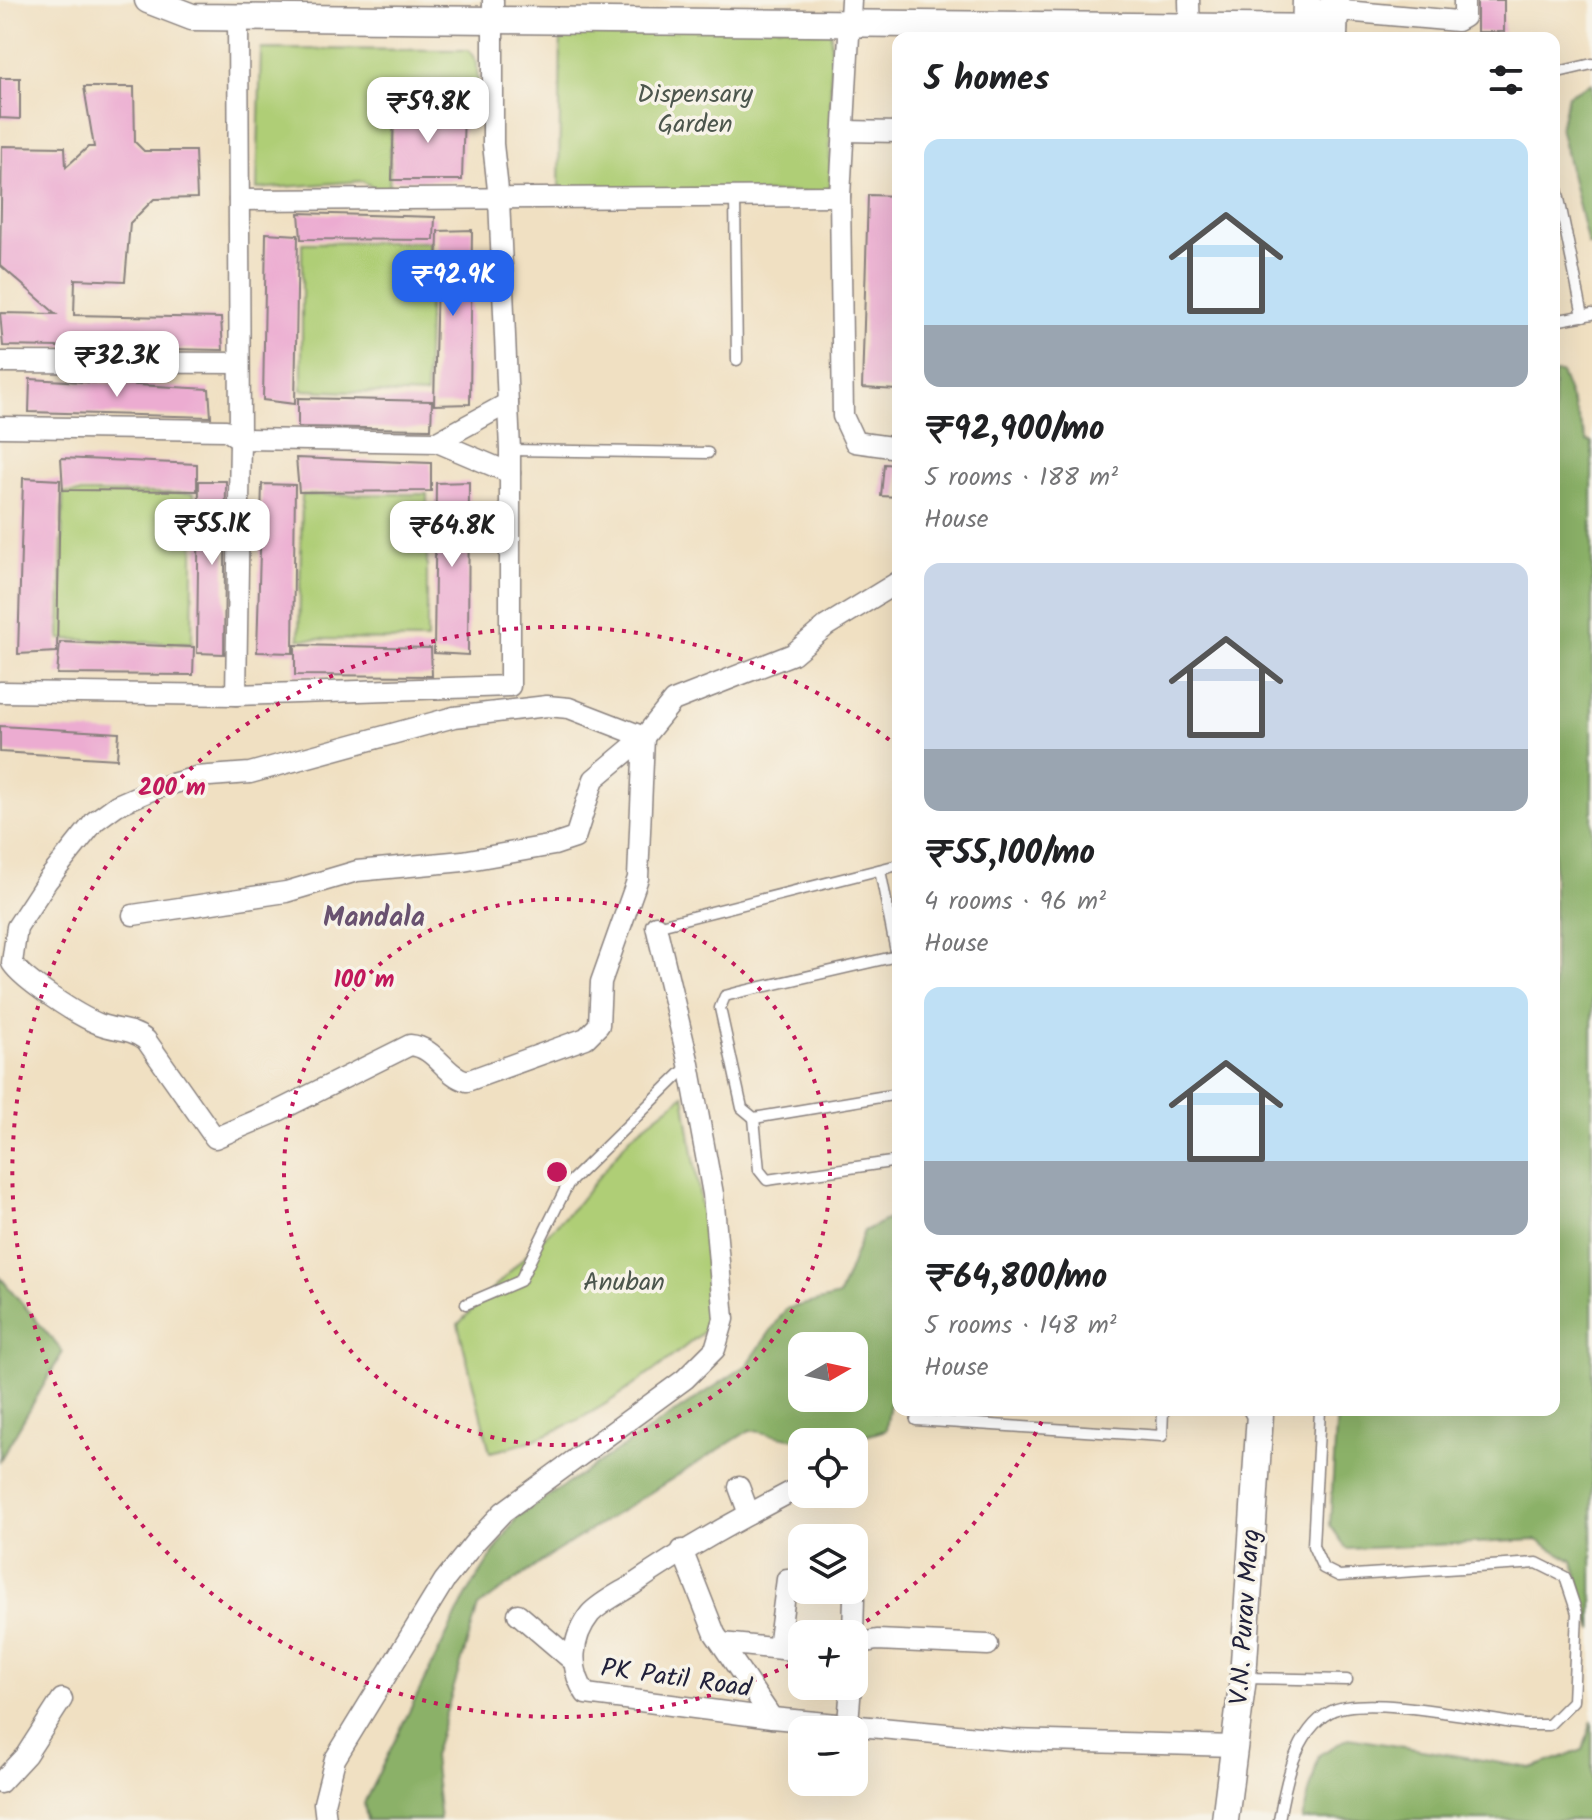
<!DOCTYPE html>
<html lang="en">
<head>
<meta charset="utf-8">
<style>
  :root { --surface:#fff; --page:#f6f6f6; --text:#202124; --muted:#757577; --accent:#2563eb }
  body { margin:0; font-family:Kalam,sans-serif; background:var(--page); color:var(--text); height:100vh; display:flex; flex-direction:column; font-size:30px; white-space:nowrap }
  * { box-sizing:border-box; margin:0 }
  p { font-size:26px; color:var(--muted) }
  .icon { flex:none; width:44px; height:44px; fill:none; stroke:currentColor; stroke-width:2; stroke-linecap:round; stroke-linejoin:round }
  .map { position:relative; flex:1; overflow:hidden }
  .sheet { position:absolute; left:892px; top:32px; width:668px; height:1384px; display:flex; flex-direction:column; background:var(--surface); border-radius:16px; box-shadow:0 8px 32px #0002 }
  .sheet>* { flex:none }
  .needle { width:52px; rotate:81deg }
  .fabs { position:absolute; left:788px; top:1332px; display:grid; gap:16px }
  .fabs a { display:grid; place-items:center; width:80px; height:80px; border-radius:16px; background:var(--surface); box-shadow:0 8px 32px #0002; font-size:40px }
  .price { position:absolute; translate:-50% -68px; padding:0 18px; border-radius:16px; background:#fff; color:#222; font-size:26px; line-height:52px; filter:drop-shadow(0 2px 4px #0008) }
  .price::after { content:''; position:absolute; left:50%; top:48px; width:24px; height:18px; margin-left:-12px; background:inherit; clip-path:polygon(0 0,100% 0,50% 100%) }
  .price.selected { background:var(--accent); color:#fff }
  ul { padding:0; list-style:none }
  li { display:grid; align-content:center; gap:16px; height:424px; padding:0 32px }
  li span { display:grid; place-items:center; height:248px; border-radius:16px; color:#555 }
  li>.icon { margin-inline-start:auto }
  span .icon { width:144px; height:144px; fill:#fffc; stroke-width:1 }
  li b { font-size:34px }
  h2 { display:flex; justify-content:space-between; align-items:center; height:96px; padding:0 32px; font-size:34px }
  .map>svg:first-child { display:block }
  .green { fill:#afce76; stroke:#687858; stroke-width:2 }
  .forest { fill:#8bb167; stroke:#566a51; stroke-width:2; fill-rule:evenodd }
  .building { fill:#ecacd1 }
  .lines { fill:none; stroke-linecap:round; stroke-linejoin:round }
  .service-casing { stroke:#89817e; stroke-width:13 }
  .minor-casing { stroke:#89817e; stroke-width:23 }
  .tertiary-casing { stroke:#89817e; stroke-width:29 }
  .service { stroke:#fff; stroke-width:10 }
  .minor { stroke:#fff; stroke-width:20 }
  .tertiary { stroke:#fff; stroke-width:26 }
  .ring { fill:none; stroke:#c2185b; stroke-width:4; stroke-dasharray:4 8 }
  .labels { text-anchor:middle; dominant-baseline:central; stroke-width:7; stroke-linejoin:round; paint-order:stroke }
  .park-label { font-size:26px; fill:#4c564d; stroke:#f7f3e8 }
  .street-label { font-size:26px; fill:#22223b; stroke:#f7f3e8 }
  .neighbourhood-label { font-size:28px; font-weight:bold; fill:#695270; stroke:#f7f3e8 }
  .centre { fill:#c2185b; stroke:#f7f3e8; stroke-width:4 }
  .ring-label { font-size:24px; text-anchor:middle; font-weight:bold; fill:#c2185b; stroke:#f7f3e8; stroke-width:7; stroke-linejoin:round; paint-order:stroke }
</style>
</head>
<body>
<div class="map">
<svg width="1592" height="1820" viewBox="0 0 1592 1820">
  <rect width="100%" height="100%" fill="#f7f3e8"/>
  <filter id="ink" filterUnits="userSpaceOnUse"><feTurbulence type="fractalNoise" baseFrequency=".0125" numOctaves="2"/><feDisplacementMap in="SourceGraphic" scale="16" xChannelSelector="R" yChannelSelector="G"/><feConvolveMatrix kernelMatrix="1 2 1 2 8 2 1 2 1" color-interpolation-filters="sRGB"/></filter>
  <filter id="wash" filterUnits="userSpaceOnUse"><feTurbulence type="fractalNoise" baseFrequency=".006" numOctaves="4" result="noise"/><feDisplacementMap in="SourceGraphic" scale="32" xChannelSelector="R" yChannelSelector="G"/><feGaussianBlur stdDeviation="1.8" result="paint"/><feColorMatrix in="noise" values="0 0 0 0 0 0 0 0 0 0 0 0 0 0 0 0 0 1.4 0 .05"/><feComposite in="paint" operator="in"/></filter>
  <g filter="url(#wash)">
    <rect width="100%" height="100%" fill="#f0e0c2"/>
    <g class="green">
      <polygon points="561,24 831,27 830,192 559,196"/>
      <polygon points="261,49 469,50 477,63 478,97 392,106 389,191 378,190 362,181 257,189"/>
      <polygon points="430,242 426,395 302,390 302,243"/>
      <polygon points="63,493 194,493 192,644 60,639"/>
      <polygon points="427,494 427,640 299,639 302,495"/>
      <path d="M684,1095L714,1289L712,1325C647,1378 574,1436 490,1452L458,1324L577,1204L631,1136Z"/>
    </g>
    <g class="forest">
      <polygon points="1592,83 1592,245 1588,245 1560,127 1568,95"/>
      <polygon points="1554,373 1561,373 1587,441 1592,443 1592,1630 1573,1561 1537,1540 1347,1549 1330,1525 1337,1410 1554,1410"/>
      <path d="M898,1214V1373H894L886,1430C831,1448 805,1442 750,1430L554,1553L478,1607L433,1756L440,1820H367L364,1803L466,1596L517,1517L747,1365L786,1309L839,1296L864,1231ZM854,1346V1398H802V1346Z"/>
      <polygon points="0,1277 63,1352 0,1460"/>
      <polygon points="1592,1721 1592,1820 1302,1820 1319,1755 1349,1738 1531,1768 1583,1750"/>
    </g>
    <g id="blocks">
      <g class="building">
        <rect x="1477" y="0" width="27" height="32"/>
        <polygon points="0,78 20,78 20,119 0,118"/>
        <polygon points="84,87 134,87 135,142 144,151 195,151 197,198 154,199 130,223 125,281 75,279 74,315 221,318 223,350 3,346 0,313 56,314 0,265 2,146 65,147 66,167 88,147 94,147"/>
        <polygon points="464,110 462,180 392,180 394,111"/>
        <polygon points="868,195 898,196 898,390 862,388"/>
        <polygon points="299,213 435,217 434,240 301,239"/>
        <polygon points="472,230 470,404 434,405 438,231"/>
        <polygon points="266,233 298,235 295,404 263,400"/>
        <polygon points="30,379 209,389 211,417 29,412"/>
        <polygon points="298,398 432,401 431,429 298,427"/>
        <polygon points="61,458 197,464 197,491 63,490"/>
        <polygon points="296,458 431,463 431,491 299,492"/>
        <polygon points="884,464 898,465 898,497 881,496"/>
        <polygon points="23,478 60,480 57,652 18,654"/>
        <polygon points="199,481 226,481 224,654 197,653"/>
        <polygon points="469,482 468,655 434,653 436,483"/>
        <polygon points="262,484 295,485 293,653 257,652"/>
        <polygon points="60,642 194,647 193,675 57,674"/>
        <polygon points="295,645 431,648 432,676 295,675"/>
        <polygon points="0,726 119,733 117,759 0,752"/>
      </g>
    </g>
  </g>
  <g filter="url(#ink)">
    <use href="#blocks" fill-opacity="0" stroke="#89817e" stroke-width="2"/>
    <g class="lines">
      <defs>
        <g id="service">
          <polyline points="1554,73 1592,64"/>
          <polyline points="1554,174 1583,316"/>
          <polyline points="735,197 737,360"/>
          <polyline points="1554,321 1592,314"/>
          <polyline points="510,450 708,453"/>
          <polyline points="880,870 898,962"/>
          <polyline points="656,926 898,865"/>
          <polyline points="897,956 740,992 725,996 720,1008 742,1108 754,1118 898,1094"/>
          <polyline points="754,1118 759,1170 767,1180 898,1161"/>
          <polyline points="466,1304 520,1281 568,1184 688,1066"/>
          <polyline points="916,1420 1162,1436 1163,1410"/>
          <polyline points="1245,1678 1347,1680"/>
          <path d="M1279,1820C1285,1785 1295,1731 1330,1712C1363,1693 1485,1720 1526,1725H1549L1573,1701L1577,1613L1565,1577L1537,1563L1339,1576L1323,1568L1313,1546L1320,1410"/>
        </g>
        <g id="minor">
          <polyline points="851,0 840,196 843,416 855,442 898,448"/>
          <polyline points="1189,0 1190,38"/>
          <polyline points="1322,9 1457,21 1464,17 1464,0"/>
          <polyline points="845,131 898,132"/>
          <polyline points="239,200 840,196"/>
          <polyline points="0,362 238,363"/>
          <polyline points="0,427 226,430 240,439 437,442 508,403"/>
          <polyline points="437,442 510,473"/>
          <polyline points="0,692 236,695 510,686 510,450 499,199 493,144 493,0"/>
          <polyline points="236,695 240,439 238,18"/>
          <path d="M547,706L569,708L644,737L638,878L601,982L599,1025L586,1038L467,1081C444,1075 436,1047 410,1045L274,1113L215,1138L146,1040C131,1028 116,1031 99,1024C78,1016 23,980 12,963L17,927L47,881L95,821L117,805L154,789L196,777L250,773L454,717Z"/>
          <polyline points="133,915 286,892 357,871 463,861 554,845 575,838 594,779 644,737 673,701 793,654 826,626 898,582"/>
          <path d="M802,1486C743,1517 685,1548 631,1586C618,1594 600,1603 590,1614C571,1638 569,1670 586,1694L772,1718L1011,1740L1235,1746"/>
          <polyline points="739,1487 749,1514"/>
          <polyline points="682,1550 715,1634 772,1718"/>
          <polyline points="518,1614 573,1661"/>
          <polyline points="853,1634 854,1597"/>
          <polyline points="722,1643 802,1651"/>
          <polyline points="854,1644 877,1640 988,1645"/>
          <polyline points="778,1648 787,1579"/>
          <polyline points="848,1723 851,1686"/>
          <polyline points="0,1783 26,1755 62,1699"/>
          <polyline points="326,1820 324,1803 335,1759 444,1581 476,1541 503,1512 685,1379 715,1349 724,1319 713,1194 689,1064 656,926"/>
        </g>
        <g id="tertiary">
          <polyline points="148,0 192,17 1334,28"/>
          <polyline points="1305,38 1306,0"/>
          <polyline points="1334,38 1335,0"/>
          <polyline points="1225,1820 1243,1678 1260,1414 1257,1410"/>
        </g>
      </defs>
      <use href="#service" class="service-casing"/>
      <use href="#minor" class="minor-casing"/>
      <use href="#tertiary" class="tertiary-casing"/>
      <use href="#service" class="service"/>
      <use href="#minor" class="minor"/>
      <use href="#tertiary" class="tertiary"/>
    </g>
  </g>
  <g class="ring">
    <circle cx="557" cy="1172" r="273"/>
    <path d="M1047 1411A545 545 0 0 1 850 1632M800 1660A545 545 0 1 1 896 745"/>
  </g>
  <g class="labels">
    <g class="park-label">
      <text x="695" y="95">Dispensary<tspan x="695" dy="30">Garden</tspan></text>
      <text x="624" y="1283">Anuban</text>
    </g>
    <g class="street-label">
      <text transform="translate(1246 1617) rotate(-86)">V.N. Purav Marg</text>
      <text transform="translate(676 1679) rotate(8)">PK Patil Road</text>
    </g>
    <g class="neighbourhood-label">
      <text x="374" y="918">Mandala</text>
    </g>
  </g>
  <circle cx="557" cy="1172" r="12" class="centre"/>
  <g class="ring-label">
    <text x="172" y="795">200 m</text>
    <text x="364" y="987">100 m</text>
  </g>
</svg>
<div class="fabs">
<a><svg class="needle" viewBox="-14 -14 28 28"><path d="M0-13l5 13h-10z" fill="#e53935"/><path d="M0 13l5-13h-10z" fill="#757577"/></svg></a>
<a><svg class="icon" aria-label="locate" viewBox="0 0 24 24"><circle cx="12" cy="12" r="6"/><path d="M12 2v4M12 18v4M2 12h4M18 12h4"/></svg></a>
<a><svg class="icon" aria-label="layers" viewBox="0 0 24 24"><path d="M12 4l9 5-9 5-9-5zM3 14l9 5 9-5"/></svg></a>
<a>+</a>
<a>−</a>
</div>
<b class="price" style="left:428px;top:145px">₹59.8K</b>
<b class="price selected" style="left:453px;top:318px">₹92.9K</b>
<b class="price" style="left:117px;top:399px">₹32.3K</b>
<b class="price" style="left:212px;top:567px">₹55.1K</b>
<b class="price" style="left:452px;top:569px">₹64.8K</b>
<section class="sheet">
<h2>5 homes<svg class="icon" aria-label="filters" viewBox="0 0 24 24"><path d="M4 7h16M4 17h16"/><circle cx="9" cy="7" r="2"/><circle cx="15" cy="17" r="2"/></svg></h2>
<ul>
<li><span style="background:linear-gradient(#bfe0f5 75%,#9aa5b1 0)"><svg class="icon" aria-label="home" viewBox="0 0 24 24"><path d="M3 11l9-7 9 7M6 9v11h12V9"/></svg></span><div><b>₹92,900/mo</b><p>5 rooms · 188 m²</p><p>House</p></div></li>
<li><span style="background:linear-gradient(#c9d6e8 75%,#9aa5b1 0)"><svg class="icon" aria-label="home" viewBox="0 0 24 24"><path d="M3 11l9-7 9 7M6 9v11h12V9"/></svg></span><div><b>₹55,100/mo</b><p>4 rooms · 96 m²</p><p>House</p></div></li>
<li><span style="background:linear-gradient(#bfe0f5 70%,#9aa5b1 0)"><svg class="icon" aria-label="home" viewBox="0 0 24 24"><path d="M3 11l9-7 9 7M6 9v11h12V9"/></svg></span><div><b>₹64,800/mo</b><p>5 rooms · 148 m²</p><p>House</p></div></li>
</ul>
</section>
</div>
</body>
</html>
